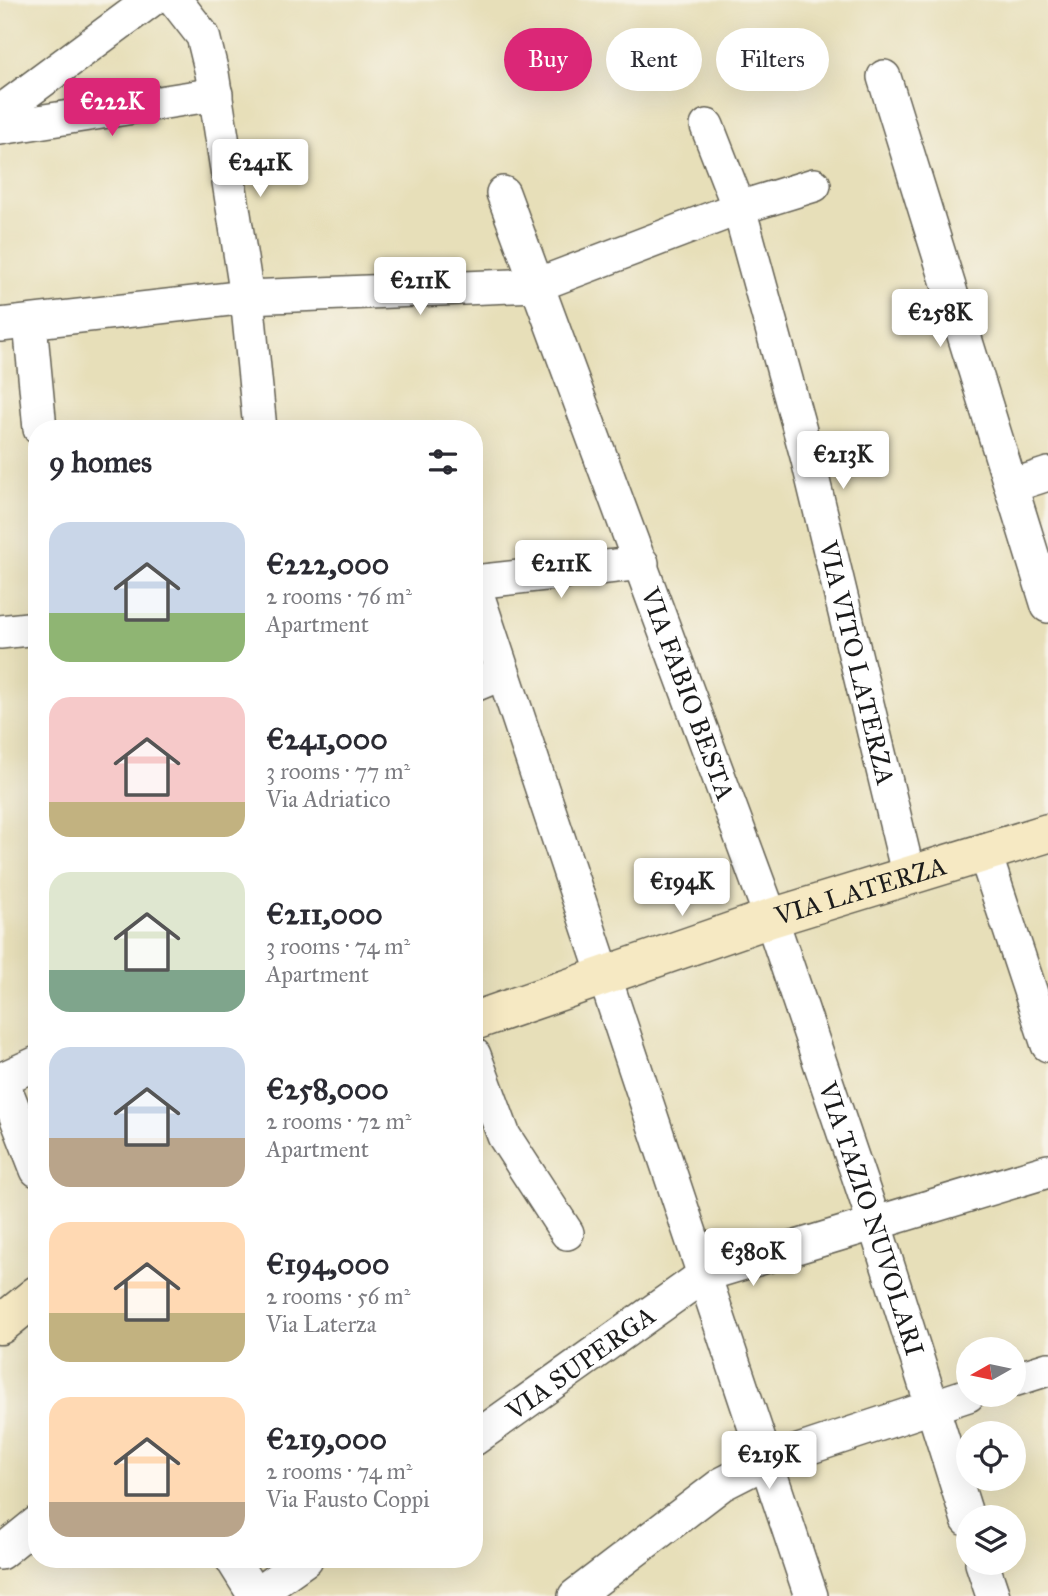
<!DOCTYPE html>
<html lang="en">
<head>
<meta charset="utf-8">
<style>
  :root { --surface:#fff; --page:#f7f7f7; --text:#2b2b33; --muted:#7c7c81; --accent:#db2777 }
  body { margin:0; font-family:"IM FELL Great Primer",serif; background:var(--page); color:var(--text); height:100vh; display:flex; flex-direction:column; font-size:26px; white-space:nowrap }
  * { box-sizing:border-box; margin:0 }
  p { font-size:23px; color:var(--muted) }
  .icon { flex:none; width:38px; height:38px; fill:none; stroke:currentColor; stroke-width:2; stroke-linecap:round; stroke-linejoin:round }
  .map { position:relative; flex:1; overflow:hidden }
  .side { position:absolute; left:28px; top:420px; width:455px; height:1148px; display:flex; flex-direction:column; background:var(--surface); border-radius:28px; box-shadow:0 7px 28px #0002 }
  .side>* { flex:none }
  .banner { position:absolute; left:504px; top:28px; width:438px; height:63px; display:flex; gap:14px }
  .needle { width:46px; rotate:261deg }
  .fabs { position:absolute; left:956px; top:1337px; display:grid; gap:14px }
  .fabs a { display:grid; place-items:center; width:70px; height:70px; border-radius:50%; background:var(--surface); box-shadow:0 7px 28px #0002; font-size:35px }
  .price { position:absolute; translate:-50% -60px; padding:0 16px; border-radius:7px; background:#fff; color:#222; font-size:23px; line-height:46px; filter:drop-shadow(0 2px 4px #0008) }
  .price::after { content:''; position:absolute; left:50%; top:42px; width:21px; height:16px; margin-left:-10px; background:inherit; clip-path:polygon(0 0,100% 0,50% 100%) }
  .price.current { background:var(--accent); color:#fff }
  ul { padding:0; list-style:none }
  li { display:flex; align-items:center; gap:21px; height:175px; padding:0 21px }
  li span { display:grid; place-items:center; flex:none; width:196px; height:140px; border-radius:21px; color:#555 }
  li>.icon { margin-inline-start:auto }
  span .icon { width:84px; height:84px; fill:#fffc; stroke-width:1 }
  li b { font-size:30px }
  h2 { display:flex; justify-content:space-between; align-items:center; height:84px; padding:0 21px; font-size:30px }
  .pill { padding:0 24px; border-radius:32px; background:var(--surface); box-shadow:0 7px 28px #0002; font-size:24px; line-height:63px }
  .pill.current { background:var(--accent); color:#fff }
  .map>svg:first-child { display:block }
  .lines { fill:none; stroke-linecap:round; stroke-linejoin:round }
  .street-casing { stroke:#636053; stroke-width:36 }
  .secondary-casing { stroke:#636053; stroke-width:41 }
  .street { stroke:#fff; stroke-width:33 }
  .secondary { stroke:#f6e9c3; stroke-width:38 }
  .labels { text-anchor:middle; dominant-baseline:central; stroke-width:5; stroke-linejoin:round; paint-order:stroke }
  .street-label { font-size:26px; fill:#1c1c1c; stroke:#f7f3e8 }
</style>
</head>
<body>
<div class="map">
<svg width="1048" height="1596" viewBox="0 0 1048 1596">
  <rect width="100%" height="100%" fill="#f7f3e8"/>
  <filter id="ink" filterUnits="userSpaceOnUse"><feTurbulence type="fractalNoise" baseFrequency=".0143" numOctaves="2"/><feDisplacementMap in="SourceGraphic" scale="14" xChannelSelector="R" yChannelSelector="G"/><feConvolveMatrix kernelMatrix="1 2 1 2 8 2 1 2 1" color-interpolation-filters="sRGB"/></filter>
  <filter id="wash" filterUnits="userSpaceOnUse"><feTurbulence type="fractalNoise" baseFrequency=".00686" numOctaves="4" result="noise"/><feDisplacementMap in="SourceGraphic" scale="28" xChannelSelector="R" yChannelSelector="G"/><feGaussianBlur stdDeviation="1.57" result="paint"/><feColorMatrix in="noise" values="0 0 0 0 0 0 0 0 0 0 0 0 0 0 0 0 0 1.4 0 .05"/><feComposite in="paint" operator="in"/></filter>
  <g filter="url(#wash)">
    <rect width="100%" height="100%" fill="#e7dfb9"/>
  </g>
  <g filter="url(#ink)">
    <g class="lines">
      <defs>
        <g id="street">
          <polyline points="175,0 203,36 212,73 247,297 260,429"/>
          <polyline points="884,77 1048,606"/>
          <polyline points="0,112 151,0"/>
          <path id="s1" d="M707,126L739,208L808,460L909,877"/>
          <polyline points="0,128 216,94"/>
          <path id="s2" d="M503,193L771,918L874,1222L968,1520"/>
          <polyline points="30,323 40,429"/>
          <polyline points="0,325 247,297 537,285 739,208 814,185"/>
          <polyline points="1011,486 1048,474"/>
          <polyline points="474,582 642,563"/>
          <polyline points="474,585 811,1596"/>
          <polyline points="0,632 37,628"/>
          <polyline points="474,685 503,673"/>
          <polyline points="985,854 1048,1045"/>
          <polyline points="474,1055 504,1136 567,1233"/>
          <polyline points="0,1080 37,1063"/>
          <polyline points="9,1098 37,1170"/>
          <polyline points="1013,1380 1048,1369"/>
          <path id="s3" d="M474,1439L704,1275L1048,1171"/>
          <polyline points="0,1553 37,1523"/>
          <polyline points="232,1559 255,1596"/>
          <polyline points="982,1563 993,1596"/>
          <polyline points="254,1596 306,1559"/>
          <polyline points="575,1596 722,1484 765,1462 968,1395"/>
        </g>
        <g id="secondary">
          <path id="s4" d="M474,1021L771,918L1048,833"/>
          <polyline points="0,1325 37,1295"/>
        </g>
      </defs>
      <use href="#street" class="street-casing"/>
      <use href="#secondary" class="secondary-casing"/>
      <use href="#street" class="street"/>
      <use href="#secondary" class="secondary"/>
    </g>
  </g>
  <g class="labels">
    <g class="street-label">
      <text stroke="none"><textPath href="#s1" startOffset="558">VIA VITO LATERZA</textPath></text>
      <text stroke="none"><textPath href="#s2" startOffset="534">VIA FABIO BESTA</textPath></text>
      <text stroke="none"><textPath href="#s4" startOffset="408">VIA LATERZA</textPath></text>
      <text stroke="none"><textPath href="#s2" startOffset="1090">VIA TAZIO NUVOLARI</textPath></text>
      <text stroke="none"><textPath href="#s3" startOffset="131">VIA SUPERGA</textPath></text>
    </g>
  </g>
</svg>
<div class="fabs">
<a><svg class="needle" viewBox="-14 -14 28 28"><path d="M0-13l5 13h-10z" fill="#e53935"/><path d="M0 13l5-13h-10z" fill="#7c7c81"/></svg></a>
<a><svg class="icon" aria-label="locate" viewBox="0 0 24 24"><circle cx="12" cy="12" r="6"/><path d="M12 2v4M12 18v4M2 12h4M18 12h4"/></svg></a>
<a><svg class="icon" aria-label="layers" viewBox="0 0 24 24"><path d="M12 4l9 5-9 5-9-5zM3 14l9 5 9-5"/></svg></a>
</div>
<b class="price current" style="left:112px;top:138px">€222K</b>
<b class="price" style="left:260px;top:199px">€241K</b>
<b class="price" style="left:420px;top:317px">€211K</b>
<b class="price" style="left:940px;top:349px">€258K</b>
<b class="price" style="left:843px;top:491px">€213K</b>
<b class="price" style="left:561px;top:600px">€211K</b>
<b class="price" style="left:682px;top:918px">€194K</b>
<b class="price" style="left:753px;top:1288px">€380K</b>
<b class="price" style="left:769px;top:1491px">€219K</b>
<div class="banner">
<a class="pill current">Buy</a>
<a class="pill">Rent</a>
<a class="pill">Filters</a>
</div>
<section class="side">
<h2>9 homes<svg class="icon" aria-label="filters" viewBox="0 0 24 24"><path d="M4 7h16M4 17h16"/><circle cx="9" cy="7" r="2"/><circle cx="15" cy="17" r="2"/></svg></h2>
<ul>
<li><span style="background:linear-gradient(#c9d6e8 65%,#8fb573 0)"><svg class="icon" aria-label="home" viewBox="0 0 24 24"><path d="M3 11l9-7 9 7M6 9v11h12V9"/></svg></span><div><b>€222,000</b><p>2 rooms · 76 m²</p><p>Apartment</p></div></li>
<li><span style="background:linear-gradient(#f6c9c9 75%,#c2b280 0)"><svg class="icon" aria-label="home" viewBox="0 0 24 24"><path d="M3 11l9-7 9 7M6 9v11h12V9"/></svg></span><div><b>€241,000</b><p>3 rooms · 77 m²</p><p>Via Adriatico</p></div></li>
<li><span style="background:linear-gradient(#dfe7d0 70%,#7fa58c 0)"><svg class="icon" aria-label="home" viewBox="0 0 24 24"><path d="M3 11l9-7 9 7M6 9v11h12V9"/></svg></span><div><b>€211,000</b><p>3 rooms · 74 m²</p><p>Apartment</p></div></li>
<li><span style="background:linear-gradient(#c9d6e8 65%,#b9a48a 0)"><svg class="icon" aria-label="home" viewBox="0 0 24 24"><path d="M3 11l9-7 9 7M6 9v11h12V9"/></svg></span><div><b>€258,000</b><p>2 rooms · 72 m²</p><p>Apartment</p></div></li>
<li><span style="background:linear-gradient(#ffd9b3 65%,#c2b280 0)"><svg class="icon" aria-label="home" viewBox="0 0 24 24"><path d="M3 11l9-7 9 7M6 9v11h12V9"/></svg></span><div><b>€194,000</b><p>2 rooms · 56 m²</p><p>Via Laterza</p></div></li>
<li><span style="background:linear-gradient(#ffd9b3 75%,#b9a48a 0)"><svg class="icon" aria-label="home" viewBox="0 0 24 24"><path d="M3 11l9-7 9 7M6 9v11h12V9"/></svg></span><div><b>€219,000</b><p>2 rooms · 74 m²</p><p>Via Fausto Coppi</p></div></li>
</ul>
</section>
</div>
</body>
</html>
